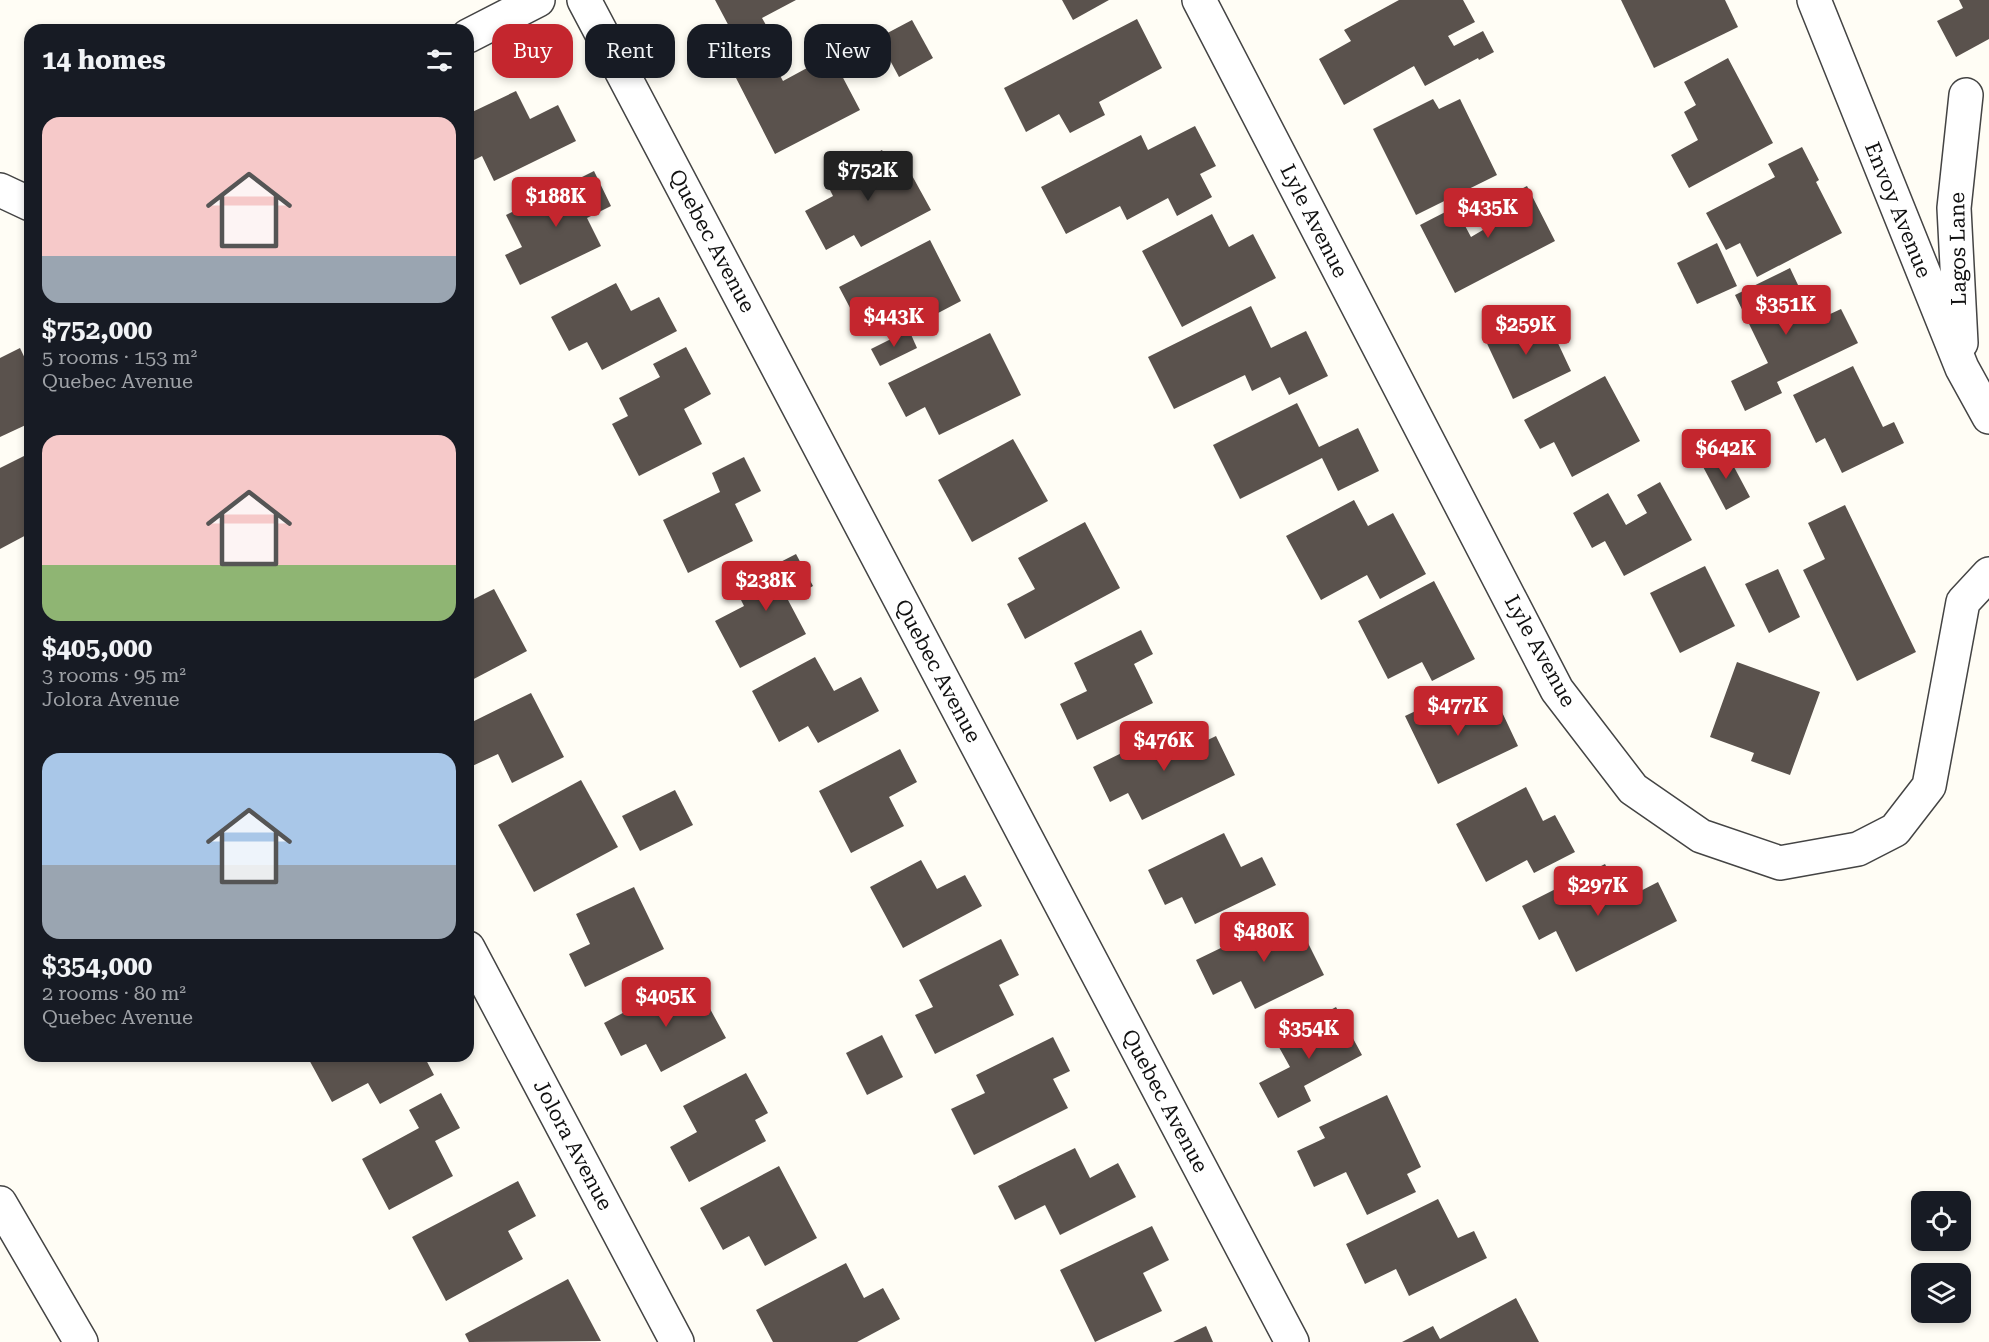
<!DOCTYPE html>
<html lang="en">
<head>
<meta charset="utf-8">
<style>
  :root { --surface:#171b24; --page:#242831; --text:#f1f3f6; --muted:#9ea1a6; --accent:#c4262e }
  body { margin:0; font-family:"Roboto Serif",serif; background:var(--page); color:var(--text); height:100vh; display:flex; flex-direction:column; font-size:22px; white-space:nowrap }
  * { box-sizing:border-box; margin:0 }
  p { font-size:20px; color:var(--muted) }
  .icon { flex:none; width:33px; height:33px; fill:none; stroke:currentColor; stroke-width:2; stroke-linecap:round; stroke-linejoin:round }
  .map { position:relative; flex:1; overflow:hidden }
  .details { position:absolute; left:24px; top:24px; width:450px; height:1038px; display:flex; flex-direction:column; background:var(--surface); border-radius:18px; box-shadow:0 3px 9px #0003 }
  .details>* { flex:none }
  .banner { position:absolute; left:492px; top:24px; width:570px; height:54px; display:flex; gap:12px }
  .buttons { position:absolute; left:1911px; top:1191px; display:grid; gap:12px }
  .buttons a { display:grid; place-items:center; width:60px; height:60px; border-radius:12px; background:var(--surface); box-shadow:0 3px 9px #0003; font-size:30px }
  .price { position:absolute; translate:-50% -51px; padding:0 14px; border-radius:6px; background:var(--accent); color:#fff; font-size:20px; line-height:39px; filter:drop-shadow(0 2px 3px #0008) }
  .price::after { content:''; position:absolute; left:50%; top:36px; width:18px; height:14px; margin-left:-9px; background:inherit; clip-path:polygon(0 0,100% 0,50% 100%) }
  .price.active { background:#222; color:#fff }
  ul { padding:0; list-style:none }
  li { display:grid; align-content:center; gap:12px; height:318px; padding:0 18px }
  li span { display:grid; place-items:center; height:186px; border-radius:18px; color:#555 }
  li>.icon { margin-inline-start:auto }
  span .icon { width:108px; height:108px; fill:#fffc; stroke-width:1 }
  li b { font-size:26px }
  h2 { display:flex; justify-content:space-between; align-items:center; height:72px; padding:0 18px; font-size:26px }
  .pill { padding:0 21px; border-radius:18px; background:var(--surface); box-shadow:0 3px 9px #0003; font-size:21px; line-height:54px }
  .pill.active { background:var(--accent); color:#fff }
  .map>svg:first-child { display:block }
  .building { fill:#5a524d }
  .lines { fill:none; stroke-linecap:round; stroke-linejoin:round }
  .minor-casing { stroke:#444; stroke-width:36 }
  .minor { stroke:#fff; stroke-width:33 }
  .labels { text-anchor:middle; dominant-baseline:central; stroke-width:6; stroke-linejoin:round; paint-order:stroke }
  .street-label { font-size:21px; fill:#111; stroke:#fff }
</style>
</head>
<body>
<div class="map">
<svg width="1989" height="1342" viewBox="0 0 1989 1342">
  <rect width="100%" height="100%" fill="#fffdf5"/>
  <g class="building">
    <polygon points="715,0 796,0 762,18 770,32 740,47"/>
    <polygon points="1062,0 1109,0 1073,20"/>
    <polygon points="1399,0 1463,0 1475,22 1448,36 1454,46 1483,31 1494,52 1479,60 1478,58 1425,86 1414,66 1344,105 1319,59 1351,41 1344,30"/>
    <polygon points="1621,0 1725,0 1738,27 1654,68"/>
    <polygon points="1959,0 1989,0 1989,39 1956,57 1937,21 1963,8"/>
    <polygon points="1137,19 1162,68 1099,102 1105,115 1070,133 1059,114 1026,132 1004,88"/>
    <polygon points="912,20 933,58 899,77 878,38"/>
    <polygon points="831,55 860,110 775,154 736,78 771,59 783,81"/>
    <polygon points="1728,58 1773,143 1689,188 1671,155 1698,140 1684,112 1696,105 1684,82"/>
    <polygon points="516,91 530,119 558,105 576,141 494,181 482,156 468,163 468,114"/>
    <polygon points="1433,99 1439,109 1460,99 1497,175 1416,215 1373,129"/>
    <polygon points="1195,126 1216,166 1200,174 1212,197 1177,216 1168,198 1127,220 1120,206 1066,234 1041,187 1141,135 1148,150"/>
    <polygon points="1802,147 1819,180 1816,182 1842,233 1757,277 1740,243 1726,250 1706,213 1775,177 1768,164"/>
    <polygon points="882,150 891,167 904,161 931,210 861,247 854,235 826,250 805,211 833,196 825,180"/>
    <polygon points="594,171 611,206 587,218 601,246 520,285 505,255 522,247 506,215"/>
    <polygon points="1527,186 1555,241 1455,293 1420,225 1455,207 1471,237 1493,224 1485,208"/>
    <polygon points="1212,214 1229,247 1253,234 1276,278 1182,327 1142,251"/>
    <polygon points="930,240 961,301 898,334 883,306 857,321 839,287"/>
    <polygon points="1717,243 1737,286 1697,304 1677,263"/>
    <polygon points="1790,268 1815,321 1841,309 1858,343 1777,382 1782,393 1745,411 1731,381 1768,363 1735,295"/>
    <polygon points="616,283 631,311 659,297 677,331 602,370 587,342 569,351 551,317"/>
    <polygon points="1251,306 1271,348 1306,331 1328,376 1289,395 1280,377 1252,391 1245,375 1174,409 1148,357"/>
    <polygon points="1524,315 1532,332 1549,324 1571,371 1513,399 1483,335"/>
    <polygon points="909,330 917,348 880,366 871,349"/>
    <polygon points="990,333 1021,395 939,435 925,407 906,417 888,383"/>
    <polygon points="686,347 711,394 684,409 702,444 639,476 612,424 628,416 619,398 660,377 653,364"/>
    <polygon points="20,348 30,369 30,423 0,437 0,358"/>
    <polygon points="1853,366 1883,427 1894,422 1904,443 1842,473 1825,438 1816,443 1793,395"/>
    <polygon points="1605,376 1640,441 1572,477 1554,442 1540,449 1524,420"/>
    <polygon points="1297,403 1319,447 1358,428 1379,471 1338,491 1322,458 1240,499 1213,445"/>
    <polygon points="1013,439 1048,501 972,542 938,480"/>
    <polygon points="1725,450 1750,497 1726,510 1701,463"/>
    <polygon points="30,453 30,533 0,549 0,468"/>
    <polygon points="744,457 761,491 735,504 753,541 688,573 663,520 720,492 712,473"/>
    <polygon points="1660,482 1692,540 1624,576 1605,541 1592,548 1573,513 1608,493 1626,525 1647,513 1637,495"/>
    <polygon points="1354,500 1368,526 1393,513 1426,574 1380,599 1367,575 1321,600 1286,536"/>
    <polygon points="1845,505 1916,652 1857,681 1803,570 1825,559 1808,523"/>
    <polygon points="1085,522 1120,588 1025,639 1007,604 1035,589 1018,558"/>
    <polygon points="796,554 813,586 788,600 806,634 740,668 715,621 744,606 734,586"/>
    <polygon points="1705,566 1735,626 1680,653 1650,593"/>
    <polygon points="1778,569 1800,617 1769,633 1745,584"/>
    <polygon points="1434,581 1475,659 1432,681 1422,662 1388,679 1358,621"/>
    <polygon points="494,589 527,651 468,682 468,602"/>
    <polygon points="1141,630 1153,654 1134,664 1153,703 1077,740 1060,704 1087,691 1074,663"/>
    <polygon points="815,657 834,691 861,677 879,711 818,743 808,726 779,742 752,691"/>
    <polygon points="1737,662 1820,692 1790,775 1751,761 1754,753 1710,737"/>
    <polygon points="1456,692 1472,725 1501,710 1518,746 1438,784 1405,716"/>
    <polygon points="531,693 564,757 512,783 498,754 468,768 468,724"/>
    <polygon points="1175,727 1187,750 1216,736 1235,775 1142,820 1128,793 1110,802 1093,767"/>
    <polygon points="900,749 917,782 889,797 904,826 851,853 819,791"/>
    <polygon points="581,780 618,847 534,892 498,825"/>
    <polygon points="1526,787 1543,821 1555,815 1575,852 1534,873 1527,860 1486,882 1456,824"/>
    <polygon points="675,790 693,825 640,851 622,816"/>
    <polygon points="1224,833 1241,867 1262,857 1276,885 1195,924 1182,897 1165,905 1148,870"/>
    <polygon points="921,860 937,889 965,875 982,906 903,948 870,887"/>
    <polygon points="1605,864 1623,900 1658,882 1677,921 1576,972 1556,931 1539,940 1522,906"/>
    <polygon points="634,887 664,949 585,987 569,954 590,944 576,914"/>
    <polygon points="1293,913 1324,975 1255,1009 1241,981 1213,995 1196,960"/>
    <polygon points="1001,939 1019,975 999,985 1014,1015 935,1054 915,1015 933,1007 919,980"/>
    <polygon points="679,983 696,1014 709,1007 726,1038 661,1072 646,1044 621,1056 604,1023"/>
    <polygon points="1336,1007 1362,1055 1304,1086 1311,1101 1278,1118 1259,1083 1290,1067 1275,1040"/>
    <polygon points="882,1035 903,1077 867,1095 846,1053"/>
    <polygon points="1053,1037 1070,1071 1053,1079 1068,1108 974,1155 951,1109 985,1093 976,1075"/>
    <polygon points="307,1056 424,1056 434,1075 380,1104 368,1083 332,1102"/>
    <polygon points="746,1073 768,1113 755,1120 766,1141 689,1182 670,1147 697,1132 683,1106"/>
    <polygon points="441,1093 460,1128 435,1141 453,1176 389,1210 362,1159 419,1128 409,1110"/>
    <polygon points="1387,1095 1421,1167 1407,1174 1416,1192 1367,1215 1346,1172 1314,1187 1297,1151 1325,1138 1319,1127"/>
    <polygon points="1075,1148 1090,1178 1118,1163 1136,1197 1060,1235 1045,1205 1015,1220 998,1186"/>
    <polygon points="779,1166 817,1238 765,1266 749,1236 723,1250 700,1208"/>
    <polygon points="518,1181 536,1216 508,1231 523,1259 446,1301 412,1237"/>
    <polygon points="1438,1199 1458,1238 1474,1231 1487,1258 1409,1296 1396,1269 1365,1284 1346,1244"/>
    <polygon points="1152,1226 1169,1260 1143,1273 1162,1311 1095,1342 1060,1270"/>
    <polygon points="846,1263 864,1298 883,1288 900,1319 857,1342 773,1342 756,1310"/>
    <polygon points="568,1279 601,1341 469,1342 465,1334"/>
    <polygon points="1516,1298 1539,1342 1402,1342 1433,1326 1440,1339"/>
    <polygon points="1206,1326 1213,1342 1173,1342"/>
  </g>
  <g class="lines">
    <defs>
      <g id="minor">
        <polyline points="584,0 1292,1342"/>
        <polyline points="1199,0 1557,690 1633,789 1701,836 1780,863 1858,849 1895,830 1929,786 1963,602 1989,574"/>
        <polyline points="1814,0 1962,368 1989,417"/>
        <polyline points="468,36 538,0"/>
        <polyline points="0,190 30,204"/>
        <polyline points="1961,343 1954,208 1966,95"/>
        <polyline points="468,948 677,1342"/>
        <polyline points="0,1203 81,1342"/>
      </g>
    </defs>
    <use href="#minor" class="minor-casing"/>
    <use href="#minor" class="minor"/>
  </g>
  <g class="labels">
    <g class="street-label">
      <text transform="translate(1898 210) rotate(68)">Envoy Avenue</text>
      <text transform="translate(1314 221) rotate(63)">Lyle Avenue</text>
      <text transform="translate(712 241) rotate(62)">Quebec Avenue</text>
      <text transform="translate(1958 249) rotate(-91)">Lagos Lane</text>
      <text transform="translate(1540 651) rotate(61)">Lyle Avenue</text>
      <text transform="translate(938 671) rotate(62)">Quebec Avenue</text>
      <text transform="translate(1165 1101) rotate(62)">Quebec Avenue</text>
      <text transform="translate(573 1145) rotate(62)">Jolora Avenue</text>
    </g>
  </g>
</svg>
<div class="buttons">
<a><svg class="icon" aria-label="locate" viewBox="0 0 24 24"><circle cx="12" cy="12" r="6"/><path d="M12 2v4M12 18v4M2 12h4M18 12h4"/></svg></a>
<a><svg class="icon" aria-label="layers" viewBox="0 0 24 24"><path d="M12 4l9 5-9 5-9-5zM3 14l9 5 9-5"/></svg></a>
</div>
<b class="price active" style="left:868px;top:202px">$752K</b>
<b class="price" style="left:556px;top:228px">$188K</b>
<b class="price" style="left:1488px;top:239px">$435K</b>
<b class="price" style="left:1786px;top:336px">$351K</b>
<b class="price" style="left:894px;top:348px">$443K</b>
<b class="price" style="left:1526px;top:356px">$259K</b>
<b class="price" style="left:1726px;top:480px">$642K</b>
<b class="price" style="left:766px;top:612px">$238K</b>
<b class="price" style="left:1458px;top:737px">$477K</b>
<b class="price" style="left:1164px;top:772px">$476K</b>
<b class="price" style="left:1598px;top:917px">$297K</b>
<b class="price" style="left:1264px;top:963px">$480K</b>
<b class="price" style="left:666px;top:1028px">$405K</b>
<b class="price" style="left:1309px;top:1060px">$354K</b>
<div class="banner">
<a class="pill active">Buy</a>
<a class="pill">Rent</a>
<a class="pill">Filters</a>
<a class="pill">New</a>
</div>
<section class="details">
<h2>14 homes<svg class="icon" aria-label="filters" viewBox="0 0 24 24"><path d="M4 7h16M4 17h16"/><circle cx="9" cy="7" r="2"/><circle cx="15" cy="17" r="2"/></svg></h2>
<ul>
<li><span style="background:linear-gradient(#f6c9c9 75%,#9aa5b1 0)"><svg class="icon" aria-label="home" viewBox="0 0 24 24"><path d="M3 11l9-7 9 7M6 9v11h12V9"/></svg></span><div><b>$752,000</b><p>5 rooms · 153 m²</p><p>Quebec Avenue</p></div></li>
<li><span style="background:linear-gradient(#f6c9c9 70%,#8fb573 0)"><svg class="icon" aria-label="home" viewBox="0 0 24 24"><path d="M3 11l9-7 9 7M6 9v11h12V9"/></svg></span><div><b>$405,000</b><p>3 rooms · 95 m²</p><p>Jolora Avenue</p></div></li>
<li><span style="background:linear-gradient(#a9c7e8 60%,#9aa5b1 0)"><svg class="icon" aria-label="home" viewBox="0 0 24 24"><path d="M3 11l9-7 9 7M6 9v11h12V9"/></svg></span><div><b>$354,000</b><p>2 rooms · 80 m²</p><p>Quebec Avenue</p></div></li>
</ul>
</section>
</div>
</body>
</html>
